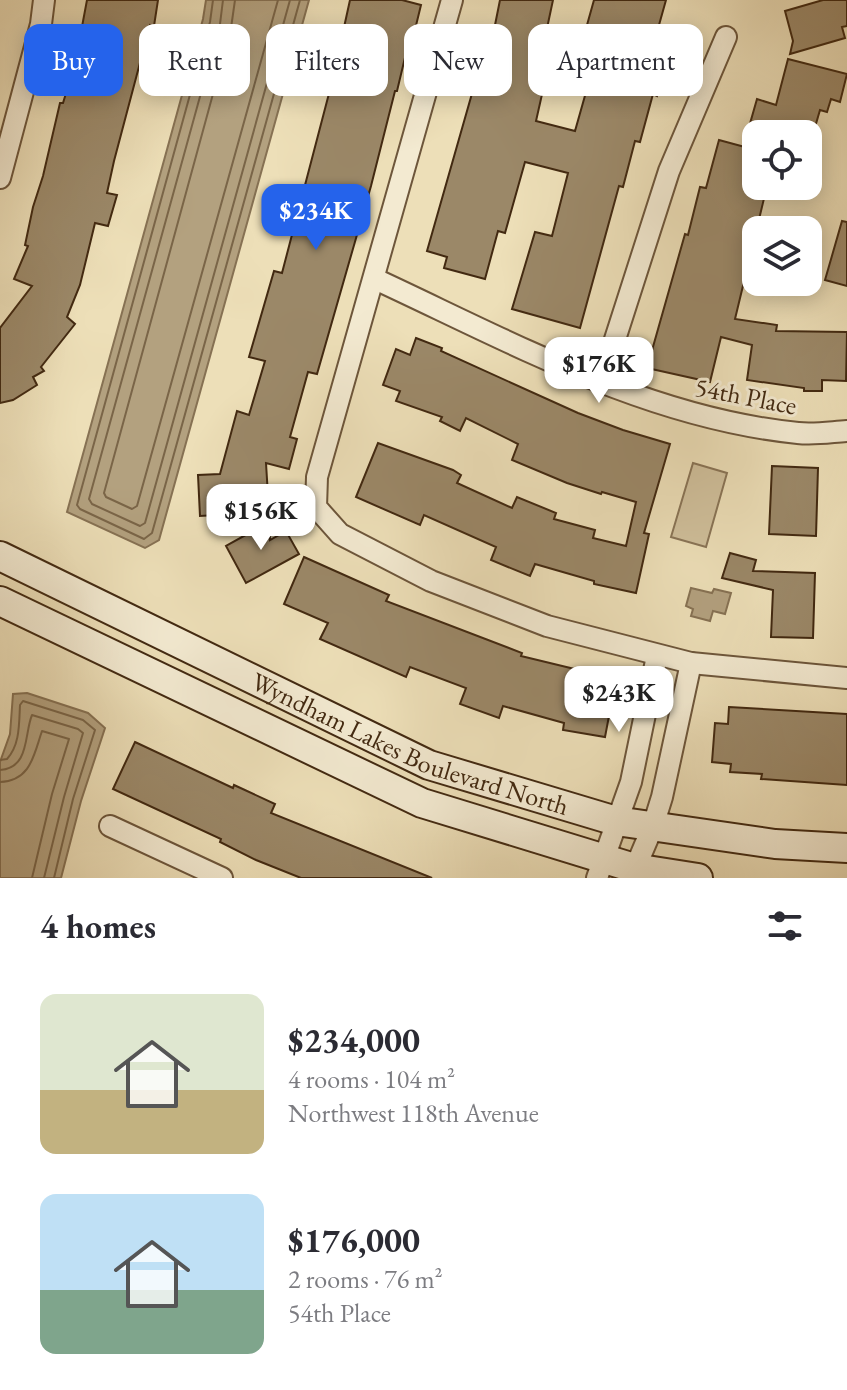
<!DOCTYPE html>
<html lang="en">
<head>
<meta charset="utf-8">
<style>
  :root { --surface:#fff; --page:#f2f2f3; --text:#2b2b33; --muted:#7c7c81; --accent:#2563eb }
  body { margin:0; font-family:"EB Garamond",serif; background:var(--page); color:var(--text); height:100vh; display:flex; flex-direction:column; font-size:30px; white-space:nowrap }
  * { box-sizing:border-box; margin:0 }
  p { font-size:26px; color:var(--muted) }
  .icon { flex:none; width:44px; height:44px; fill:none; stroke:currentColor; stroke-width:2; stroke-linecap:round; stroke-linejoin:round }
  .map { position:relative; height:878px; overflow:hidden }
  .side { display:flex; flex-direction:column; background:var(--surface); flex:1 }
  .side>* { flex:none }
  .top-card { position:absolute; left:24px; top:24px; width:800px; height:72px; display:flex; gap:16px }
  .buttons { position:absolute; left:742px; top:120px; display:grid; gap:16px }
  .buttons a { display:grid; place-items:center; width:80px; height:80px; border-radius:16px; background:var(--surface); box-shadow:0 4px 20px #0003; font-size:40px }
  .price { position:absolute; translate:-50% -68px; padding:0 18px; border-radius:16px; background:#fff; color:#222; font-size:26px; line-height:52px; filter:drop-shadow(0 2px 4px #0008) }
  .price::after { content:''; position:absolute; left:50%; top:48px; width:24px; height:18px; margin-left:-12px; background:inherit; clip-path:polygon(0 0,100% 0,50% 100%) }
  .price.current { background:var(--accent); color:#fff }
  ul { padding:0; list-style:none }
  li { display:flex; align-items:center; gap:24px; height:200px; padding:0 40px }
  li span { display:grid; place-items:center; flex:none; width:224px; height:160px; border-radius:16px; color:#555 }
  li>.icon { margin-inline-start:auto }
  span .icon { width:96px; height:96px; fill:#fffc; stroke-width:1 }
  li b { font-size:34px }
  h2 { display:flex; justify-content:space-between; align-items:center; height:96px; padding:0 40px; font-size:34px }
  .tag { padding:0 28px; border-radius:16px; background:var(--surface); box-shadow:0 4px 20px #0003; font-size:28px; line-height:72px }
  .tag.current { background:var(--accent); color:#fff }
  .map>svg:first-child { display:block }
  .green { fill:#d0c09c; stroke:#897456; stroke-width:2 }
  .water { fill:#b3a17f; stroke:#867153; stroke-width:2 }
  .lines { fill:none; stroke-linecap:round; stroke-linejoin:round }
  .shore { stroke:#7a6548; stroke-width:2 }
  .building { fill:#9b8868; stroke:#422911; stroke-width:2 }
  .street-casing { stroke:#6d563b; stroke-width:24 }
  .secondary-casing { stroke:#422911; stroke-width:32 }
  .street { stroke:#f3ead1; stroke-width:20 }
  .secondary { stroke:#f3ead1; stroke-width:28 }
  .labels { text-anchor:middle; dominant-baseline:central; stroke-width:6; stroke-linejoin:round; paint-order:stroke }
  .street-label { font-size:26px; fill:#422911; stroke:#f3ead1 }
</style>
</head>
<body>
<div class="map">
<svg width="847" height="878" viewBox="0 0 847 878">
  <rect width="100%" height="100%" fill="#eddfb8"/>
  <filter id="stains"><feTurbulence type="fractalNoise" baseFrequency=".0025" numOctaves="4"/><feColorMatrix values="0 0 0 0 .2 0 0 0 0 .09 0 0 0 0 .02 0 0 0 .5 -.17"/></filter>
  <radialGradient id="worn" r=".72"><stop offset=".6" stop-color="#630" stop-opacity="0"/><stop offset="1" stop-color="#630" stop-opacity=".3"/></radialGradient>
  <polygon class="green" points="693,463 727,473 706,547 671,537"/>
  <g class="water">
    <polygon points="206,0 309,0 159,540 145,548 67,512 203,19"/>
    <polygon points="691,588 712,593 714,589 731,593 725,614 713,611 710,621 691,616 693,609 686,606"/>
    <polygon points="27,693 88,713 105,728 81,801 61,878 0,878 0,762 10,734 13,694"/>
  </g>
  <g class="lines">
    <g class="shore">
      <polyline points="213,0 210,22 77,505 80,509 144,539 152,533 300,0"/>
      <polyline points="223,0 220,24 89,499 92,504 140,526 145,523 290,0"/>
      <polyline points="235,0 231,28 104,493 106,497 132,509 137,506 278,0"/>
      <path d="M0,760L7,759C20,745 19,724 20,705L23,701L83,720L95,730L73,799L54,878"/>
      <path d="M0,770C30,768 24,734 32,715L78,729L83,733L64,797L44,878"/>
      <path d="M0,782C31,781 34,754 42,731L69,739L52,794L32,878"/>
    </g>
  </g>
  <g class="building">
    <polygon points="87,0 158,0 154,26 150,25 114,161 107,193 117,195 108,226 95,223 80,285 67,317 75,324 41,367 44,371 33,377 37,385 13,400 0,403 0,328 32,286 14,279 28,246 25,245 33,207 43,176 60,103 63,103 75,64"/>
    <polygon points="350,0 402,0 421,5 411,46 408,45 397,91 395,91 371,186 317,374 308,372 290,437 297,439 289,469 266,463 269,512 200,516 198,475 220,474 237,411 249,415 265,361 249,357 274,271 282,273 332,82"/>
    <polygon points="500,0 553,0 543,47 552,50 536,121 575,131 588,85 597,88 613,32 587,25 594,0 666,0 652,50 656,51 651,67 664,71 657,96 653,94 640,142 635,141 623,187 619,186 580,328 512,309 535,232 552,236 568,173 525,162 505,233 498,231 485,279 444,268 447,257 427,251 489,34 493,35"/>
    <polygon points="823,0 847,0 847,26 842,27 845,38 790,54 793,41 785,11"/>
    <polygon points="788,59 847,74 840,102 831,99 827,112 820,110 813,134 747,134 757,99 776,105"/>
    <polygon points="719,140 756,150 756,186 767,186 735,319 777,325 776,331 847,332 846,381 822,380 822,391 804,391 804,388 747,380 752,345 721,337 710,382 647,368 685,234 688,235 700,187 706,188"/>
    <polygon points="842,221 847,222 847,286 825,280"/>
    <polygon points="416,338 442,348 441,351 578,413 623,430 670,444 644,533 649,534 636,593 594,584 594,581 535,564 530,576 491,560 496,547 424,515 420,525 356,497 378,443 453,470 461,475 457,483 512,508 517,497 556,513 554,519 595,530 593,538 626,546 636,502 602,492 601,494 567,483 512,460 518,444 466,418 460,431 440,421 442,417 396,401 400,391 383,385 396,349 410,355"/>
    <polygon points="772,466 818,468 816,536 769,534"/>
    <polygon points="269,522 270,540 286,531 299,554 246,583 226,546"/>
    <polygon points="730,553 756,560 753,571 815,573 813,638 771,637 773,590 722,578"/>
    <polygon points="304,557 389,595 386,601 522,653 521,656 616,679 605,737 563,730 564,723 503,706 499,718 460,704 466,688 410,667 406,677 320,639 328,623 284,604"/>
    <polygon points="729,707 847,714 847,785 761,779 762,774 730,772 731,764 712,762 715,723 728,724"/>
    <polygon points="135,742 233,788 234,785 275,804 271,813 432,878 301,878 256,860 220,842 221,839 113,789"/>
  </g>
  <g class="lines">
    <defs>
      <g id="street">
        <polyline points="452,0 317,477 316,507 340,534 431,581 547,626 691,663 847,678"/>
        <polyline points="0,178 41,24 44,0"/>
        <path d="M375,279C511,342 647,418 798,433C814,435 831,432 847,431"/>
        <polyline points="601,383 669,171 726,37"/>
        <polyline points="110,826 222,878"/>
        <polyline points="597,878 631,782 657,656"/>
        <polyline points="631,878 653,826 662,797 691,663"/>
      </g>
      <g id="secondary">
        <path id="s1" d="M0,556L429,765L616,821L775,844L847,848"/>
        <polyline points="0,601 422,803 634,868 698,878"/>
      </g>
    </defs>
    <use href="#street" class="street-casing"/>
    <use href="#secondary" class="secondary-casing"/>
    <use href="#street" class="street"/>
    <use href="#secondary" class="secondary"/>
  </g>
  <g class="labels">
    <g class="street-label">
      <text transform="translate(746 396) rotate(11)">54th Place</text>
      <text stroke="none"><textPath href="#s1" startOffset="452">Wyndham Lakes Boulevard North</textPath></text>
    </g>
  </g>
  <rect width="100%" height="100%" filter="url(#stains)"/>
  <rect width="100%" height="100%" fill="url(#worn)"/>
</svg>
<div class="buttons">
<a><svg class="icon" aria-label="locate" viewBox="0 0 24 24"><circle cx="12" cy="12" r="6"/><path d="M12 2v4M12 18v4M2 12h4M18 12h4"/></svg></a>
<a><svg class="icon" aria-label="layers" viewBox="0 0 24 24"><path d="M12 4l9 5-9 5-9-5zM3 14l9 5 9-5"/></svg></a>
</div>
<b class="price current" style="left:316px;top:252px">$234K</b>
<b class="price" style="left:599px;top:405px">$176K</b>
<b class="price" style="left:261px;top:552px">$156K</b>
<b class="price" style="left:619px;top:734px">$243K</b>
<div class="top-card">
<a class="tag current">Buy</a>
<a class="tag">Rent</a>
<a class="tag">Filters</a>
<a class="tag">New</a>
<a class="tag">Apartment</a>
</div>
</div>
<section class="side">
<h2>4 homes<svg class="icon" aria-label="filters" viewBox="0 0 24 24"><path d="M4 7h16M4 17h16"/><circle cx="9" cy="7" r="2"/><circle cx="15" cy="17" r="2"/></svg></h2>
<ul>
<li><span style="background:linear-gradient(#dfe7d0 60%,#c2b280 0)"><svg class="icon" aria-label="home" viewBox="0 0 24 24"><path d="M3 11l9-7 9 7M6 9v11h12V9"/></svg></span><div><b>$234,000</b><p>4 rooms · 104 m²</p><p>Northwest 118th Avenue</p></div></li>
<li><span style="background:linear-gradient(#bfe0f5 60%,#7fa58c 0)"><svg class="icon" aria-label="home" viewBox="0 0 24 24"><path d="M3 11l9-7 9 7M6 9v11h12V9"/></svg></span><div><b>$176,000</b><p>2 rooms · 76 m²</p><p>54th Place</p></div></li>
</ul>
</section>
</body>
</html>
